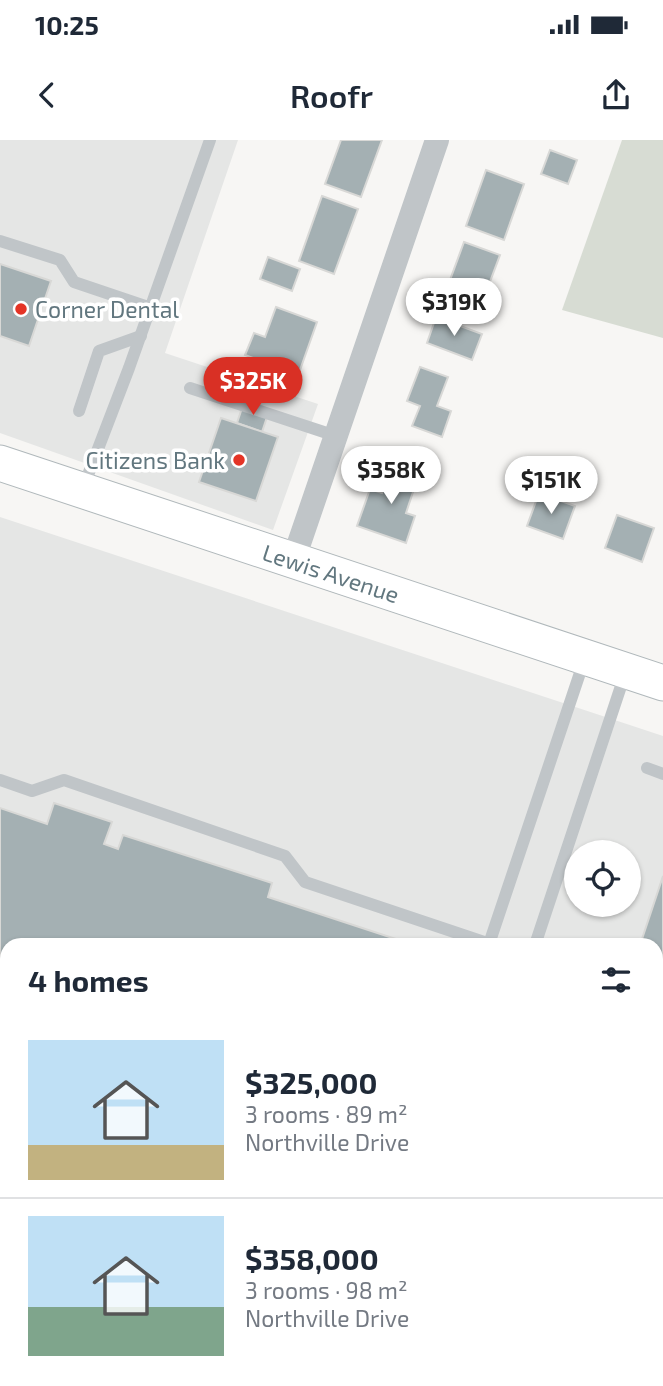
<!DOCTYPE html>
<html lang="en">
<head>
<meta charset="utf-8">
<style>
  :root { --surface:#fff; --page:#f2f2f3; --text:#1f2937; --muted:#747a83; --line:#e0e1e3; --accent:#d93025 }
  body { margin:0; font-family:"Exo 2",sans-serif; background:var(--page); color:var(--text); height:100vh; display:flex; flex-direction:column; font-size:26px; white-space:nowrap }
  * { box-sizing:border-box; margin:0 }
  p { font-size:23px; color:var(--muted) }
  .icon { flex:none; width:38px; height:38px; fill:none; stroke:currentColor; stroke-width:2; stroke-linecap:round; stroke-linejoin:round }
  .map { position:relative; flex:1; overflow:hidden }
  .details { position:absolute; left:0px; top:798px; width:663px; height:448px; display:flex; flex-direction:column; background:var(--surface); border-radius:21px 21px 0 0; box-shadow:0 2px 5px #0004 }
  .details>* { flex:none }
  .tools { position:absolute; left:564px; top:700px; display:grid; gap:14px }
  .tools a { display:grid; place-items:center; width:77px; height:77px; border-radius:50%; background:var(--surface); box-shadow:0 2px 5px #0004; font-size:35px }
  .price { position:absolute; translate:-50% -60px; padding:0 16px; border-radius:24px; background:#fff; color:#222; font-size:23px; line-height:46px; filter:drop-shadow(0 2px 4px #0008) }
  .price::after { content:''; position:absolute; left:50%; top:42px; width:21px; height:16px; margin-left:-10px; background:inherit; clip-path:polygon(0 0,100% 0,50% 100%) }
  .price.selected { background:var(--accent); color:#fff }
  ul { padding:0; list-style:none }
  li { display:flex; align-items:center; gap:21px; height:175px; padding:0 28px }
  li+li { border-top:2px solid var(--line) }
  li span { display:grid; place-items:center; flex:none; width:196px; height:140px; border-radius:0px; color:#555 }
  li>.icon { margin-inline-start:auto }
  span .icon { width:84px; height:84px; fill:#fffc; stroke-width:1 }
  li b { font-size:30px }
  h2 { display:flex; justify-content:space-between; align-items:center; height:84px; padding:0 28px; font-size:30px }
  .status { display:flex; justify-content:space-between; align-items:center; height:49px; padding:0 35px; background:var(--surface); direction:ltr }
  .status svg { height:19px; fill:currentColor }
  header { display:flex; justify-content:space-between; align-items:center; height:91px; padding:0 28px; background:var(--surface); font-size:32px; font-weight:600 }
  .map>svg:first-child { display:block }
  .built { fill:#e5e6e5; fill-rule:evenodd }
  .green { fill:#d7dcd3 }
  .building { fill:#a4b0b3; stroke:#d8d8d6; stroke-width:2 }
  .lines { fill:none; stroke-linecap:round; stroke-linejoin:round }
  .secondary-casing { stroke:#b0b8bb; stroke-width:37 }
  .service { stroke:#c0c5c8; stroke-width:12 }
  .minor { stroke:#c0c5c8; stroke-width:24 }
  .secondary { stroke:#fff; stroke-width:35 }
  .poi-dot { fill:#e43426; stroke:#fff; stroke-width:2.5 }
  .labels { text-anchor:middle; dominant-baseline:central; stroke-width:7; stroke-linejoin:round; paint-order:stroke }
  .poi-label { font-size:23px; fill:#62777f; stroke:#fff; text-anchor:start }
  .street-label { font-size:23px; fill:#62777f; stroke:#fff }
</style>
</head>
<body>
<div class="status"><b>10:25</b><svg viewBox="0 0 49 12"><path d="M0 12V9h3v3zM5 12V6h3v6zM10 12V3h3v9zM15 12V0h3v12zM26 1h20v11H26zM47 4h2v5h-2z"/></svg></div>
<header><svg class="icon" aria-label="back" viewBox="0 0 24 24"><path d="M15 5l-7 7 7 7"/></svg>Roofr<svg class="icon" aria-label="share" viewBox="0 0 24 24"><path d="M12 15V3M7 8l5-5 5 5M5 13v7h14v-7"/></svg></header>
<div class="map">
<svg width="663" height="1246" viewBox="0 0 663 1246">
  <rect width="100%" height="100%" fill="#f7f6f4"/>
  <g class="built">
    <polygon points="0,0 238,0 165,213 318,264 273,390 0,293"/>
    <path d="M0,377L663,596V1246H571L550,1239H656V805H7V1057L0,1055ZM576,712H628V765H576Z"/>
  </g>
  <polygon class="green" points="622,0 663,0 663,198 562,170"/>
  <g class="building">
    <polygon points="341,0 382,0 361,57 325,44"/>
    <polygon points="550,10 577,20 568,44 541,34"/>
    <polygon points="486,30 524,44 504,100 466,86"/>
    <polygon points="322,56 358,69 334,134 299,121"/>
    <polygon points="464,102 500,115 479,171 443,159"/>
    <polygon points="268,117 300,129 292,151 260,139"/>
    <polygon points="0,124 51,141 29,206 0,196"/>
    <polygon points="276,167 317,182 294,247 251,231 256,219 245,215 254,193 265,197"/>
    <polygon points="436,177 482,194 472,220 427,203"/>
    <polygon points="420,227 448,237 437,266 451,271 442,297 412,286 420,266 407,261"/>
    <polygon points="244,262 269,271 262,292 237,283"/>
    <polygon points="221,278 278,297 256,361 199,342"/>
    <polygon points="391,324 419,334 406,373 415,376 406,403 357,386 370,349 382,353"/>
    <polygon points="539,353 575,366 563,399 527,386"/>
    <polygon points="617,375 654,388 642,422 605,408"/>
    <polygon points="54,663 112,682 104,704 118,709 123,695 272,743 268,757 414,805 7,805 7,976 0,974 0,668 47,684"/>
    <polygon points="663,736 663,830 656,828 656,805 640,805"/>
    <polygon points="7,1118 7,1175 0,1173 0,1137"/>
    <polygon points="200,1239 198,1246 164,1246 147,1240"/>
    <polygon points="214,1239 258,1239 256,1246 212,1246"/>
    <polygon points="274,1239 307,1239 304,1246 271,1246"/>
    <polygon points="428,1239 453,1239 451,1246 426,1246"/>
  </g>
  <g class="lines">
    <defs>
      <polyline id="secondary" points="0,323 663,543"/>
    </defs>
    <use href="#secondary" class="secondary-casing"/>
    <g class="service">
      <polyline points="0,101 60,120 74,142 151,168"/>
      <polyline points="190,248 336,296"/>
      <polyline points="79,271 99,211 141,196"/>
      <polyline points="83,348 129,228 210,0"/>
      <polyline points="647,628 663,634"/>
      <polyline points="0,640 32,651 64,640 285,716 305,742 493,805"/>
      <polyline points="489,804 585,518"/>
      <polyline points="535,805 626,531"/>
      <polyline points="0,1032 7,1035"/>
    </g>
    <g class="minor">
      <polyline points="293,421 437,0"/>
      <polyline points="0,1244 3,1246"/>
    </g>
    <use href="#secondary" class="secondary"/>
  </g>
  <g class="poi-dot">
    <circle cx="21" cy="169" r="7"/>
    <circle cx="239" cy="320" r="7"/>
  </g>
  <g class="labels">
    <g class="poi-label">
      <text x="35" y="169">Corner Dental</text>
      <text x="225" y="320" text-anchor="end">Citizens Bank</text>
    </g>
    <g class="street-label">
      <text transform="translate(331 433) rotate(18)">Lewis Avenue</text>
    </g>
  </g>
</svg>
<div class="tools">
<a><svg class="icon" aria-label="locate" viewBox="0 0 24 24"><circle cx="12" cy="12" r="6"/><path d="M12 2v4M12 18v4M2 12h4M18 12h4"/></svg></a>
</div>
<b class="price" style="left:454px;top:198px">$319K</b>
<b class="price selected" style="left:253px;top:277px">$325K</b>
<b class="price" style="left:391px;top:366px">$358K</b>
<b class="price" style="left:551px;top:376px">$151K</b>
<section class="details">
<h2>4 homes<svg class="icon" aria-label="filters" viewBox="0 0 24 24"><path d="M4 7h16M4 17h16"/><circle cx="9" cy="7" r="2"/><circle cx="15" cy="17" r="2"/></svg></h2>
<ul>
<li><span style="background:linear-gradient(#bfe0f5 75%,#c2b280 0)"><svg class="icon" aria-label="home" viewBox="0 0 24 24"><path d="M3 11l9-7 9 7M6 9v11h12V9"/></svg></span><div><b>$325,000</b><p>3 rooms · 89 m²</p><p>Northville Drive</p></div></li>
<li><span style="background:linear-gradient(#bfe0f5 65%,#7fa58c 0)"><svg class="icon" aria-label="home" viewBox="0 0 24 24"><path d="M3 11l9-7 9 7M6 9v11h12V9"/></svg></span><div><b>$358,000</b><p>3 rooms · 98 m²</p><p>Northville Drive</p></div></li>
</ul>
</section>
</div>
</body>
</html>
